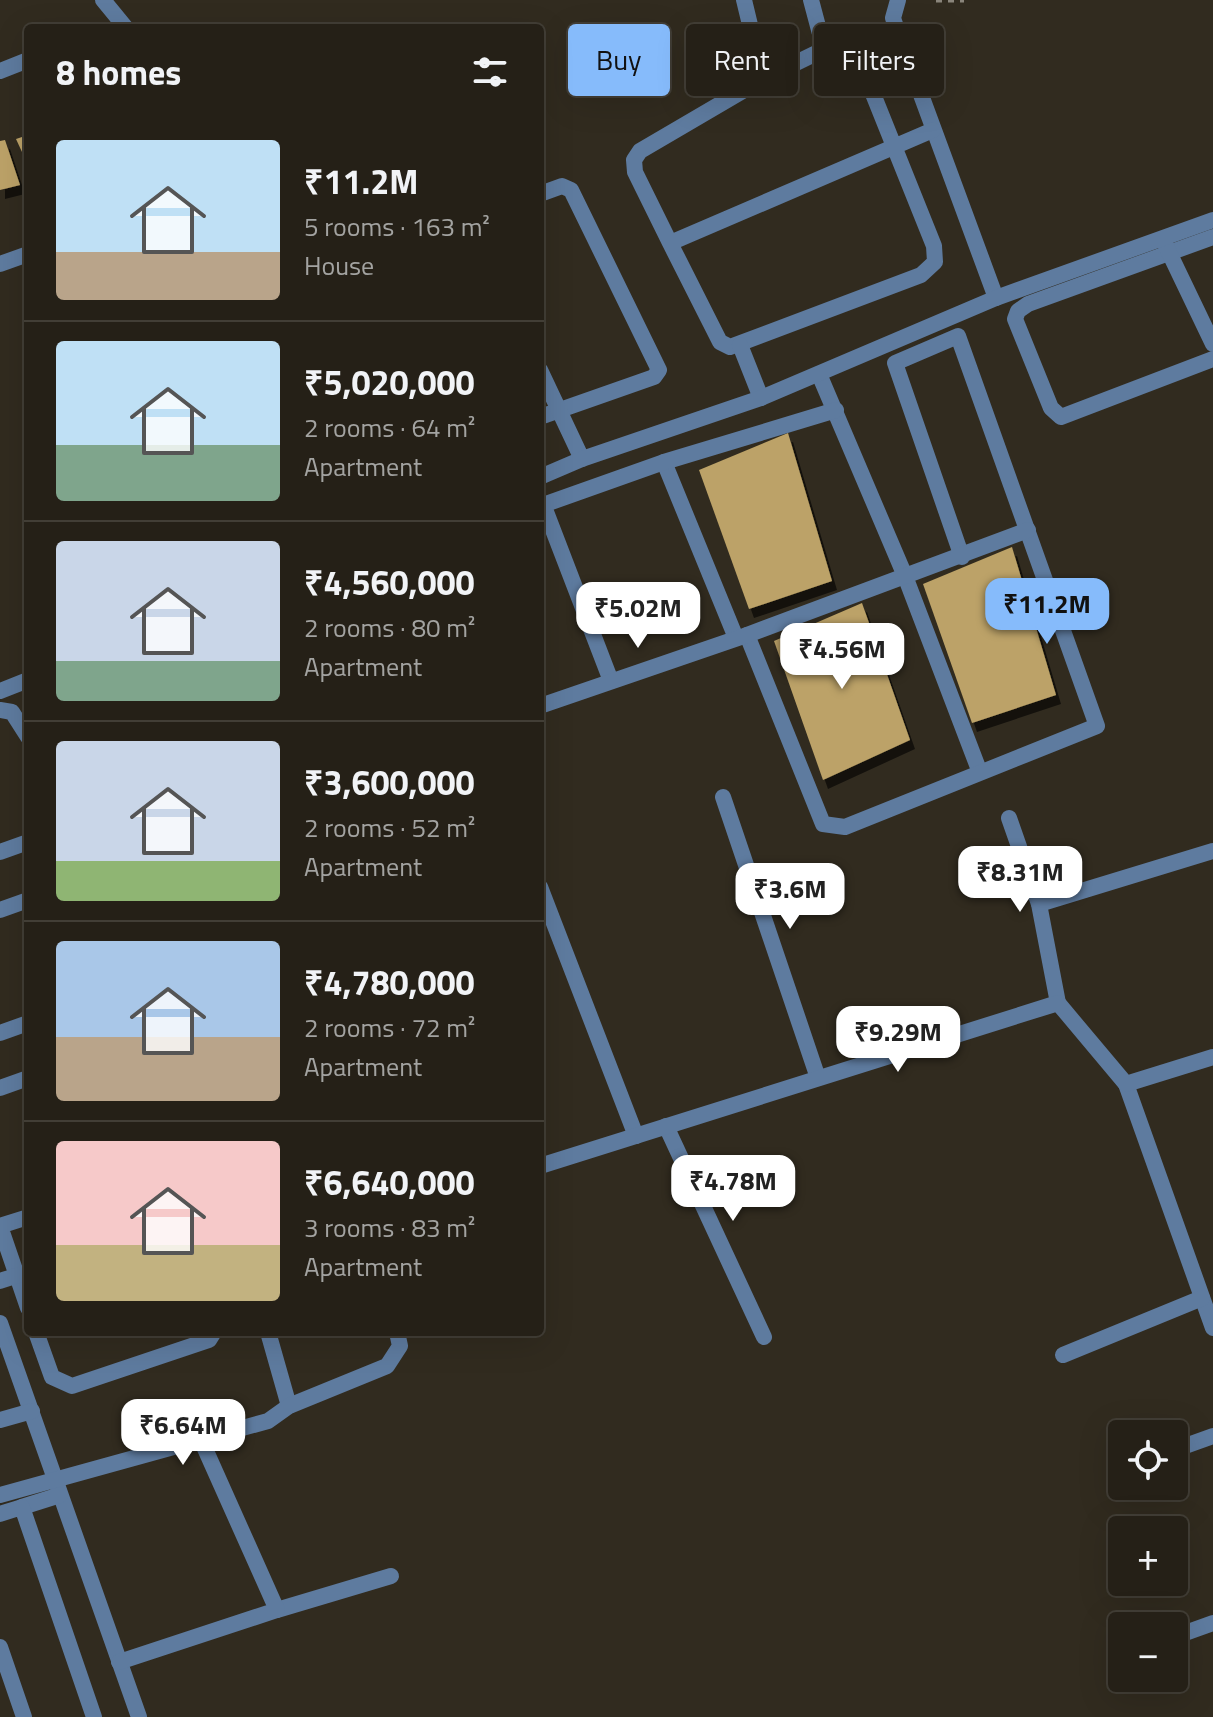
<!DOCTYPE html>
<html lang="en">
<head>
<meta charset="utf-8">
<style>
  :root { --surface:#252017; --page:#2d2820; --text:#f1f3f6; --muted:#a3a3a1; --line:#423e36; --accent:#86bbfb }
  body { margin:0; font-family:"Titillium Web",sans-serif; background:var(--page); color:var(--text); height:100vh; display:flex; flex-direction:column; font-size:30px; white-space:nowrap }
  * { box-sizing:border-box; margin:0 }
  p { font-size:26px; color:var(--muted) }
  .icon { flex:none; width:44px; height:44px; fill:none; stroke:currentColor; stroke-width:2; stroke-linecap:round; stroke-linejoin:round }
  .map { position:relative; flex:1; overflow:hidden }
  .details { position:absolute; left:24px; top:24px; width:520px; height:1312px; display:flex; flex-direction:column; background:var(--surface); border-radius:8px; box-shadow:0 8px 32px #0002,0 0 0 2px var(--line) }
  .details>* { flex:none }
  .hud { position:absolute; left:568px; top:24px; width:524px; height:72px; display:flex; gap:16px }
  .fabs { position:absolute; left:1108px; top:1420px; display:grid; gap:16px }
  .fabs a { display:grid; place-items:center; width:80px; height:80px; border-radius:8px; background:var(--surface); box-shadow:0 8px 32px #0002,0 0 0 2px var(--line); font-size:40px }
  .price { position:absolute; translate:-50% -68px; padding:0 18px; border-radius:16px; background:#fff; color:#222; font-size:26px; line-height:52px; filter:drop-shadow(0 2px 4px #0008) }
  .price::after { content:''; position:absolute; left:50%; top:48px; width:24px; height:18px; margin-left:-12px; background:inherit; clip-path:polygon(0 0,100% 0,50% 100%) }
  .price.selected { background:var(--accent); color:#111 }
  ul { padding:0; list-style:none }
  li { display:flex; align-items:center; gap:24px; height:200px; padding:0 32px }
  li+li { border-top:2px solid var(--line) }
  li span { display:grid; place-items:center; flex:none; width:224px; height:160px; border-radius:8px; color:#555 }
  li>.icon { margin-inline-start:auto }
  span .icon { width:96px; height:96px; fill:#fffc; stroke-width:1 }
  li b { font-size:34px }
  h2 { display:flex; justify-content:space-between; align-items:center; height:96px; padding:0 32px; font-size:34px }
  .tag { padding:0 28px; border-radius:8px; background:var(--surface); box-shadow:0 8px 32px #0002,0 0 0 2px var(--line); font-size:28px; line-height:72px }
  .tag.selected { background:var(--accent); color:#111 }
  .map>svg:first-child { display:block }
  .building { fill:#bca267; filter:url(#shadow) }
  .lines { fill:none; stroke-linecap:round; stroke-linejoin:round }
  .path { stroke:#8a857b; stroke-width:5; stroke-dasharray:6 6; stroke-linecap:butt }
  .street { stroke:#5e7b9f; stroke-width:16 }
</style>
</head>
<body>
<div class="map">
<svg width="1213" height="1717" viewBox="0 0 1213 1717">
  <defs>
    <filter id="shadow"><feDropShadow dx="5" dy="9" stdDeviation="0" flood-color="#0009"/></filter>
  </defs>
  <rect width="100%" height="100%" fill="#312b1f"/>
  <g class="building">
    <polygon points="28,135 28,165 16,139"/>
    <polygon points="5,140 20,185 0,190 0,141"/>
    <polygon points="788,433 832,581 749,609 699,470"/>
    <polygon points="1012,547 1056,695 972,723 923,584"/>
    <polygon points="862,603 910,740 823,780 774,641"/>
  </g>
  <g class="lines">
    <polyline class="path" points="936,0 964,0"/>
    <g class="street">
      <polyline points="103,0 126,28"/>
      <polyline points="744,0 763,79"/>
      <polyline points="811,0 824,49"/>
      <polyline points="898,0 893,18 896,27 996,298"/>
      <polyline points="0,71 28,60"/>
      <polyline points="540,194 562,186 571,190 659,370 654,377 540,417"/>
      <polyline points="1213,237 1028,304 1018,311 1015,319 1051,408 1061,417 1213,359"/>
      <polyline points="670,243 635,172 634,160 640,151 763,79 837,43 848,42 855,49 934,246 935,262 921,275 730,347 720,342 670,243 933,130"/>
      <polyline points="1166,246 1213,344"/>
      <polyline points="0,264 28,254"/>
      <polyline points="740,345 761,398"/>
      <polyline points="540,370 582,459"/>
      <polyline points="819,374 905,576 979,770"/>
      <polyline points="664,462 736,638"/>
      <polyline points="540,477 582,459 761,398 996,298 1213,220"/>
      <polyline points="543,504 611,681"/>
      <polyline points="540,506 664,462 836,410"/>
      <polyline points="747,635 823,824 845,827 1097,726 958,336 895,363 962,557"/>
      <polyline points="0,691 28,680"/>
      <polyline points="540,706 747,635 1028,530"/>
      <polyline points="0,710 12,712 28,737"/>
      <polyline points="723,797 818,1078"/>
      <polyline points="1009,818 1039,904 1058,1003"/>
      <polyline points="0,852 28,842"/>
      <polyline points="540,887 636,1136"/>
      <polyline points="1039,904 1213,851"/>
      <polyline points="0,910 28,900"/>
      <polyline points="0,1033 28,1023"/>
      <polyline points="1126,1084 1213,1328"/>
      <polyline points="0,1088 28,1078"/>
      <polyline points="666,1126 764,1337"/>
      <polyline points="540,1166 1058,1003 1126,1084 1213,1057"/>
      <polyline points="28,1217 0,1226 28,1308"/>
      <polyline points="0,1281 28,1272"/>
      <polyline points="0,1323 139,1717"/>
      <polyline points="36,1332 52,1377 72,1386 209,1340 214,1332"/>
      <polyline points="268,1332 289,1406"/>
      <polyline points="1063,1355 1202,1298"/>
      <polyline points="0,1420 32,1411"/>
      <polyline points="1174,1450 1213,1436"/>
      <polyline points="1116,1469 1122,1467"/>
      <polyline points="0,1495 268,1421 289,1406 387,1366 400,1346 397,1332"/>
      <polyline points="22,1507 60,1495"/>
      <polyline points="0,1514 22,1507 94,1717"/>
      <polyline points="277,1610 391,1576"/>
      <polyline points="1174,1637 1213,1623"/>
      <polyline points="0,1647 24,1717"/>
      <polyline points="119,1662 277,1610 202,1442"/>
    </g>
  </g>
</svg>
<div class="fabs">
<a><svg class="icon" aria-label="locate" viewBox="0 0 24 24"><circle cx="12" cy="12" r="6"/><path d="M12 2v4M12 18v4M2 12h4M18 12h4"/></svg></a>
<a>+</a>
<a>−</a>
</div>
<b class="price selected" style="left:1047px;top:646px">₹11.2M</b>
<b class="price" style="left:638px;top:650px">₹5.02M</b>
<b class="price" style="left:842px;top:691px">₹4.56M</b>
<b class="price" style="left:1020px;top:914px">₹8.31M</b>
<b class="price" style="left:790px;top:931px">₹3.6M</b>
<b class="price" style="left:898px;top:1074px">₹9.29M</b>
<b class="price" style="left:733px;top:1223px">₹4.78M</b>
<b class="price" style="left:183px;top:1467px">₹6.64M</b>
<div class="hud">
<a class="tag selected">Buy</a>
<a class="tag">Rent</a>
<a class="tag">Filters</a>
</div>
<section class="details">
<h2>8 homes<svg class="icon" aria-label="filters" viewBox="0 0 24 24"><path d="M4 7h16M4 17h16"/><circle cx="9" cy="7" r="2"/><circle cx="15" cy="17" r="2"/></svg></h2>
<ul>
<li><span style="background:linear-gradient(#bfe0f5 70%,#b9a48a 0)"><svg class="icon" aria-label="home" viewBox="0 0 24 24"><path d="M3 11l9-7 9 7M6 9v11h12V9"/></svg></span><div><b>₹11.2M</b><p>5 rooms · 163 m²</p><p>House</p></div></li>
<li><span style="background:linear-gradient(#bfe0f5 65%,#7fa58c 0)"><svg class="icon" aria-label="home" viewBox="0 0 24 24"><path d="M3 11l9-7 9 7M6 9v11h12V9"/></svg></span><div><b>₹5,020,000</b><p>2 rooms · 64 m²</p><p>Apartment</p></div></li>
<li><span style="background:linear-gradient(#c9d6e8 75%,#7fa58c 0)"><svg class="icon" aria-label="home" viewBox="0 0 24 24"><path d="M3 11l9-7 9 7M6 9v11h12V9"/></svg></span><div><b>₹4,560,000</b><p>2 rooms · 80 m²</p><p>Apartment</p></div></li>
<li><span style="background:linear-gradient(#c9d6e8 75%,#8fb573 0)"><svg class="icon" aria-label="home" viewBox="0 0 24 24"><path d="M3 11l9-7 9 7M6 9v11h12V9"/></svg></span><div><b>₹3,600,000</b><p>2 rooms · 52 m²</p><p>Apartment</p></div></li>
<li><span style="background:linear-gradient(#a9c7e8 60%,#b9a48a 0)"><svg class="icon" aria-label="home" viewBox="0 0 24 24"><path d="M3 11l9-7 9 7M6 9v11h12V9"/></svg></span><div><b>₹4,780,000</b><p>2 rooms · 72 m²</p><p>Apartment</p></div></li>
<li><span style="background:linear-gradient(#f6c9c9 65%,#c2b280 0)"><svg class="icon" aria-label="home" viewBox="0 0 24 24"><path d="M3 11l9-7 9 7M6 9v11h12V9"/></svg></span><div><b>₹6,640,000</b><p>3 rooms · 83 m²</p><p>Apartment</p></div></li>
</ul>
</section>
</div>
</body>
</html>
